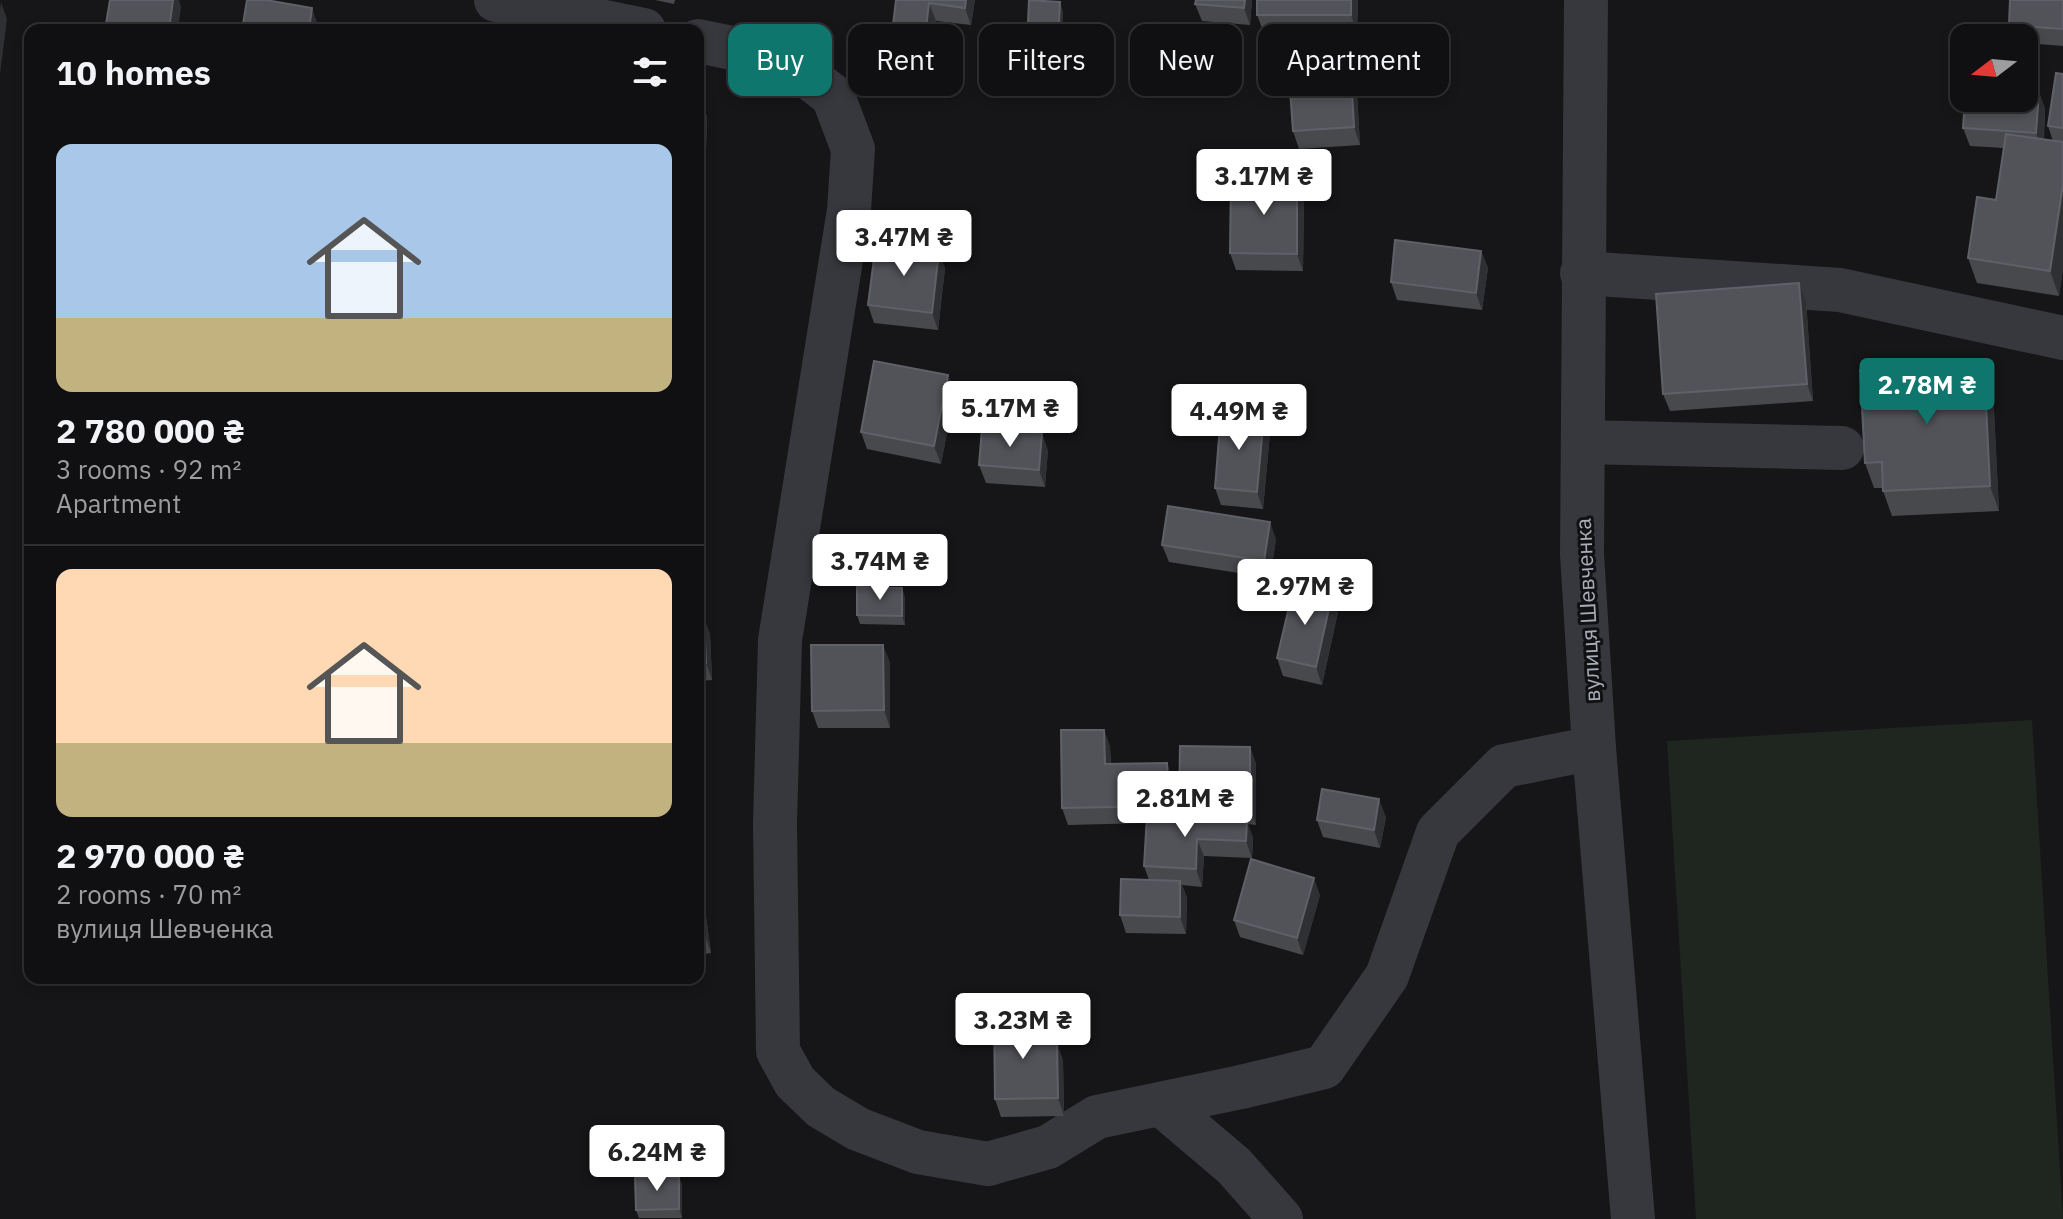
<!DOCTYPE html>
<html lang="en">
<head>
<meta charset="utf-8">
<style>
  :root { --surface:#101012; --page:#19191b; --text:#f1f3f6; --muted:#9c9d9f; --line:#303032; --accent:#0f766e }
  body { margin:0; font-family:"IBM Plex Sans",sans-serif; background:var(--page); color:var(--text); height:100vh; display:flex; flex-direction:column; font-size:30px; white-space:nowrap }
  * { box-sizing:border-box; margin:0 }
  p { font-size:26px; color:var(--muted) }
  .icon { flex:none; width:44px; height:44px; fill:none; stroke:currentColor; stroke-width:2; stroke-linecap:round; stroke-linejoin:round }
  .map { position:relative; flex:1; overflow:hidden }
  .sheet { position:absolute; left:24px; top:24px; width:680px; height:960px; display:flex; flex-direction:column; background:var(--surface); border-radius:16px; box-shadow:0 4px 12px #0003,0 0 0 2px var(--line) }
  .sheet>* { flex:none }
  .banner { position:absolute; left:728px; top:24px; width:760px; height:72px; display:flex; gap:16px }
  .needle { width:52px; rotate:254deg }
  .buttons { position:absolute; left:1950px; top:24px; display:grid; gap:16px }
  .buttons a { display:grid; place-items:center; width:88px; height:88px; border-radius:16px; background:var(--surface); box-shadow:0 4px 12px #0003,0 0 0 2px var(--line); font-size:40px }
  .price { position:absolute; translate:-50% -68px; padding:0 18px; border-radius:8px; background:#fff; color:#222; font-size:26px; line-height:52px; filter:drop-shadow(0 2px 4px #0008) }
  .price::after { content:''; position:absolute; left:50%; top:48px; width:24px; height:18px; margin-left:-12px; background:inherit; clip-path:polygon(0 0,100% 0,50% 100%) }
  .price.on { background:var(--accent); color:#fff }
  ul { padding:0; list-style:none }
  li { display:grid; align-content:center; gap:16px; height:424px; padding:0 32px }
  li+li { border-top:2px solid var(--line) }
  li span { display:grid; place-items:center; height:248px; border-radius:16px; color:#555 }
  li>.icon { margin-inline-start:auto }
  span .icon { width:144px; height:144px; fill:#fffc; stroke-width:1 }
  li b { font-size:34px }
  h2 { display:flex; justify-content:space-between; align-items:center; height:96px; padding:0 32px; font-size:34px }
  .chip { padding:0 28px; border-radius:16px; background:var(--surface); box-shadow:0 4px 12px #0003,0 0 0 2px var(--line); font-size:28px; line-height:72px }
  .chip.on { background:var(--accent); color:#fff }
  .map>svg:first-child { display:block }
  .green { fill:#1e261f }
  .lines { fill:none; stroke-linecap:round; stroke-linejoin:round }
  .minor { stroke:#37383d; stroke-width:44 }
  .wall { fill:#47494d }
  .shaded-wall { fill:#2f3033 }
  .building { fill:#525359; stroke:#5f6168; stroke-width:2 }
  .labels { text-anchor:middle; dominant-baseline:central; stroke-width:6; stroke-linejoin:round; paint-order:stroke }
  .street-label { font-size:22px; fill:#a8adb8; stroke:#111113 }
</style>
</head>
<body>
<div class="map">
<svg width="2063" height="1219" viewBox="0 0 2063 1219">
  <rect width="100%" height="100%" fill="#161618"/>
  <polygon class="green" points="2032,720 2063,1219 1696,1219 1667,741"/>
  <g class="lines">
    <g class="minor">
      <polyline points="496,0 644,30"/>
      <polyline points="1586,0 1582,554 1594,748 1633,1219"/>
      <polyline points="698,41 785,59 833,96 853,149 849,210 780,640 775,823 778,1051 795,1082 821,1107 858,1129 918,1152 988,1164 1048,1147 1097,1117 1241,1087 1324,1067 1387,976 1438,832 1504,766 1594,748"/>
      <polyline points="1582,273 1840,290 2063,338"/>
      <polyline points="1583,442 1842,448"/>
      <polyline points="1161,1104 1234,1166 1281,1219"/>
    </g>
  </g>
  <g class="wall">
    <polygon points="655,0 675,0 674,4"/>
    <polygon points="896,0 975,0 971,25 936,21 930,63 897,58 891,41"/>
    <polygon points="1252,0 1250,25 1202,21 1195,4"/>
    <polygon points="1257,0 1358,0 1357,32 1264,33 1257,15"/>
    <polygon points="2063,0 2063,46 2024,43 2024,38 2013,38 2009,25"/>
    <polygon points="1063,11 1061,54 1077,63 1074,96 1025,92 1022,83 1029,51 1027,44"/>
    <polygon points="1350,58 1356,76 1360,145 1299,149 1293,131"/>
    <polygon points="2063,74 2063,269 2059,296 1977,283 1968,258 1996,200 2004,148 1970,146 1963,128 2039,92 2045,109 2044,139 2053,141 2048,126"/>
    <polygon points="698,100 701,100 707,117 705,181 698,181"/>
    <polygon points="1297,180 1304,198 1303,271 1236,270 1230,253"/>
    <polygon points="1481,251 1488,268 1482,310 1397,300 1391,282"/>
    <polygon points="945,268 938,330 874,323 868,305"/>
    <polygon points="1799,283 1806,301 1813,401 1670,411 1663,394"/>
    <polygon points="1993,390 1999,511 1892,516 1882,488 1874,488 1865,463"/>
    <polygon points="955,392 941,464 867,449 861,432"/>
    <polygon points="1270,433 1263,509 1221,505 1215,488"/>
    <polygon points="1048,450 1045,487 986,483 979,465"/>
    <polygon points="1276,539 1270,578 1169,562 1162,545"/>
    <polygon points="1332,595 1338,612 1322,685 1283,676 1277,658"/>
    <polygon points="905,597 905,625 860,624 857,615"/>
    <polygon points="698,617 710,634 712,680 698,681"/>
    <polygon points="890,662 890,728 818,728 812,711"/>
    <polygon points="1104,730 1110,747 1111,764 1167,763 1173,780 1174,817 1184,818 1179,806 1250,747 1256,764 1256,825 1248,824 1253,838 1252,858 1204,856 1202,887 1182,885 1187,898 1186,934 1126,933 1120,915 1149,880 1144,866 1146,823 1068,825 1062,808"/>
    <polygon points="1386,817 1380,848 1323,837 1317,820"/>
    <polygon points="698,886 704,902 711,953 698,955"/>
    <polygon points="1320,895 1303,955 1240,937 1234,920"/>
    <polygon points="1029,1012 1035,1029 1035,1044 1057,1043 1063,1061 1064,1116 1001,1117 995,1099"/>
    <polygon points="679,1177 682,1185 682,1218 639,1218 636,1210"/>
  </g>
  <g class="shaded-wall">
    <polygon points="173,0 179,0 181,7 178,30 169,30"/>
    <polygon points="966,0 975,0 971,25 965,8"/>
    <polygon points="1245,0 1252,0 1250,25 1244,8"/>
    <polygon points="1351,0 1358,0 1357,32 1351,15"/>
    <polygon points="1,2 7,19 0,74 0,10"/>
    <polygon points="1060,2 1063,11 1061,54 1058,45"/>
    <polygon points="929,3 936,21 930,63 924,45"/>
    <polygon points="312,8 318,25 318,30 309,30"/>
    <polygon points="1073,55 1077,63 1074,96 1071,87"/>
    <polygon points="1350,58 1356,76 1360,145 1354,127"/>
    <polygon points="2039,92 2045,109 2043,151 2036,133"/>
    <polygon points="701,100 707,117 705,181 699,163"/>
    <polygon points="1297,180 1304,198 1303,271 1297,254"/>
    <polygon points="2063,184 2063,269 2059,296 2050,271"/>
    <polygon points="939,251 945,268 938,330 932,313"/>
    <polygon points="1481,251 1488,268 1482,310 1476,293"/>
    <polygon points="1799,283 1806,301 1813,401 1807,384"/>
    <polygon points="1984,364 1993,390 1999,511 1990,486"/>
    <polygon points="948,375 955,392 941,464 934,446"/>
    <polygon points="1264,415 1270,433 1263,509 1257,492"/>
    <polygon points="1042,433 1048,450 1045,487 1039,470"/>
    <polygon points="1270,522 1276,539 1270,578 1264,561"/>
    <polygon points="902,588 905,597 905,625 902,616"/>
    <polygon points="1332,595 1338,612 1322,685 1316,667"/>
    <polygon points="704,617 710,634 712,680 706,663"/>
    <polygon points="883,645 890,662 890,728 884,710"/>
    <polygon points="1104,730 1110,747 1111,781 1105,764"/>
    <polygon points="1250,747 1256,764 1256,825 1250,807"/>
    <polygon points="1167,763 1173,780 1174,823 1168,806"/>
    <polygon points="1379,799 1386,817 1380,848 1374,830"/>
    <polygon points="1247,821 1253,838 1252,858 1246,841"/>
    <polygon points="1197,839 1204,856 1202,887 1196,869"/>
    <polygon points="1314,878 1320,895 1303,955 1297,938"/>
    <polygon points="1180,881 1187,898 1186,934 1180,917"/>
    <polygon points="698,886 704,902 711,953 705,935"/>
    <polygon points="1029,1012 1035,1029 1036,1061 1029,1044"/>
    <polygon points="1057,1043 1063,1061 1064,1116 1058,1098"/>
    <polygon points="679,1177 682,1185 682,1218 679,1209"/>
  </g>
  <g class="building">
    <polygon points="110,0 173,0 169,30 105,30"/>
    <polygon points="247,0 266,0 312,8 309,30 242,30"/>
    <polygon points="896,0 966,0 965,8 929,3 924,45 891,41"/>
    <polygon points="1029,0 1060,2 1058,45 1027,44"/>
    <polygon points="1196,0 1245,0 1244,8 1195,4"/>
    <rect x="1257" y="0" width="94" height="15"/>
    <polygon points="2010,0 2063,0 2063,29 2009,25"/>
    <polygon points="1024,51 1073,55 1071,87 1022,83"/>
    <polygon points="1350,58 1354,127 1293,131 1288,62"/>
    <polygon points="2056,73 2063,74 2063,128 2048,126"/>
    <polygon points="2024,91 2039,92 2036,133 1963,128 1965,98 2024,98"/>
    <polygon points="698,100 701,100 699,163 698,163"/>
    <polygon points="2006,134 2063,142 2063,184 2050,271 1968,258 1977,197 1996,200"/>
    <polygon points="1231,180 1297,180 1297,254 1230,253"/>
    <polygon points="1395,240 1481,251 1476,293 1391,282"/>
    <polygon points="876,243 939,251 932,313 868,305"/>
    <polygon points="1799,283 1807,384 1663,394 1656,294"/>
    <polygon points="874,361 948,375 934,446 861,432"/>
    <polygon points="1984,364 1990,486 1883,491 1882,462 1865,463 1860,370"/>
    <polygon points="1221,412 1264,415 1257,492 1215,488"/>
    <polygon points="982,428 1042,433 1039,470 979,465"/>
    <polygon points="1168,506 1270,522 1264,561 1162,545"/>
    <polygon points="1294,586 1332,595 1316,667 1277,658"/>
    <polygon points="857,587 902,588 902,616 857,615"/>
    <polygon points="698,617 704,617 706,663 698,663"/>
    <polygon points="811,645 883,645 884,710 812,711"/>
    <polygon points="1061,730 1104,730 1105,764 1167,763 1168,806 1062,808"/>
    <polygon points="1180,746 1250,747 1250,807 1179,806"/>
    <polygon points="1322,789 1379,799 1374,830 1317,820"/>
    <polygon points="1147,816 1247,821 1246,841 1197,839 1196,869 1144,866"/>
    <polygon points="1251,859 1314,878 1297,938 1234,920"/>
    <polygon points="1121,879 1180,881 1180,917 1120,915"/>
    <polygon points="698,889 705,935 698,936"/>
    <polygon points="994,1012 1029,1012 1029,1044 1057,1043 1058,1098 995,1099"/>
    <polygon points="635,1177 679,1177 679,1209 636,1210"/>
  </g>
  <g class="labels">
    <g class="street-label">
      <text transform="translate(1587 610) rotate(-93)">вулиця Шевченка</text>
    </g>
  </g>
</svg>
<div class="buttons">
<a><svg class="needle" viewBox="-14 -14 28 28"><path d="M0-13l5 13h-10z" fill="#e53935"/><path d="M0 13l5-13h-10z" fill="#9c9d9f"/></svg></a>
</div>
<b class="price" style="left:1264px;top:217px">3.17M ₴</b>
<b class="price" style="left:904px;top:278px">3.47M ₴</b>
<b class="price on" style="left:1927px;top:426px">2.78M ₴</b>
<b class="price" style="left:1010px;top:449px">5.17M ₴</b>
<b class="price" style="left:1239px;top:452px">4.49M ₴</b>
<b class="price" style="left:880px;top:602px">3.74M ₴</b>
<b class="price" style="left:1305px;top:627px">2.97M ₴</b>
<b class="price" style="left:1185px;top:839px">2.81M ₴</b>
<b class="price" style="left:1023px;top:1061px">3.23M ₴</b>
<b class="price" style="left:657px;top:1193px">6.24M ₴</b>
<div class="banner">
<a class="chip on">Buy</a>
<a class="chip">Rent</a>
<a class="chip">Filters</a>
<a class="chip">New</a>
<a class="chip">Apartment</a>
</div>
<section class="sheet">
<h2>10 homes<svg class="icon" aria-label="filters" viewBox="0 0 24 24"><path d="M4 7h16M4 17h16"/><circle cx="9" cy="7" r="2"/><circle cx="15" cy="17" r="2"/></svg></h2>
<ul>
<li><span style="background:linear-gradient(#a9c7e8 70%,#c2b280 0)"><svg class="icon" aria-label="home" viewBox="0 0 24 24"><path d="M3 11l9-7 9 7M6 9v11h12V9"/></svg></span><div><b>2 780 000 ₴</b><p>3 rooms · 92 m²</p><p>Apartment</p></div></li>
<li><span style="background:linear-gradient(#ffd9b3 70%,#c2b280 0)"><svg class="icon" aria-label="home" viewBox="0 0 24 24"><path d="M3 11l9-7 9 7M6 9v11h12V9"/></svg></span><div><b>2 970 000 ₴</b><p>2 rooms · 70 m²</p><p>вулиця Шевченка</p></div></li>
</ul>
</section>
</div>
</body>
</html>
